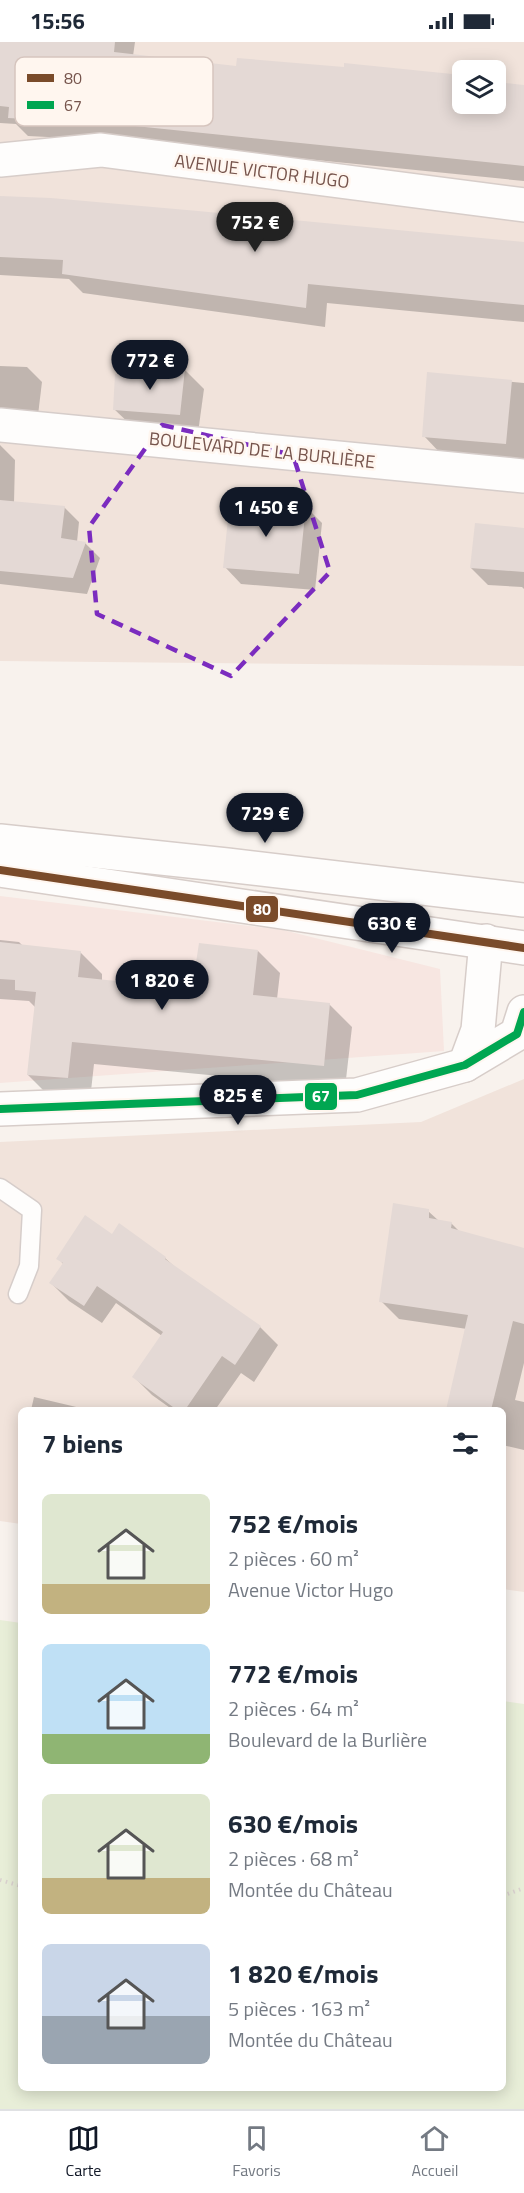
<!DOCTYPE html>
<html lang="fr">
<head>
<meta charset="utf-8">
<style>
  :root { --surface:#fff; --page:#f2f2f3; --text:#1f2937; --muted:#747a83; --line:#e0e1e3; --accent:#111827 }
  body { margin:0; font-family:"Titillium Web",sans-serif; background:var(--page); color:var(--text); height:100vh; display:flex; flex-direction:column; font-size:22px; white-space:nowrap }
  * { box-sizing:border-box; margin:0 }
  p { font-size:20px; color:var(--muted) }
  .icon { flex:none; width:33px; height:33px; fill:none; stroke:currentColor; stroke-width:2; stroke-linecap:round; stroke-linejoin:round }
  .map { position:relative; flex:1; overflow:hidden }
  .drawer { position:absolute; left:18px; top:1365px; width:488px; height:684px; display:flex; flex-direction:column; background:var(--surface); border-radius:9px; box-shadow:0 3px 15px #0003 }
  .drawer>* { flex:none }
  .fabs { position:absolute; left:452px; top:18px; display:grid; gap:12px }
  .fabs a { display:grid; place-items:center; width:54px; height:54px; border-radius:9px; background:var(--surface); box-shadow:0 3px 15px #0003; font-size:30px }
  .price { position:absolute; translate:-50% -51px; padding:0 14px; border-radius:21px; background:var(--accent); color:#fff; font-size:20px; line-height:39px; filter:drop-shadow(0 2px 3px #0008) }
  .price::after { content:''; position:absolute; left:50%; top:36px; width:18px; height:14px; margin-left:-9px; background:inherit; clip-path:polygon(0 0,100% 0,50% 100%) }
  .price.current { background:#222; color:#fff }
  ul { padding:0; list-style:none }
  li { display:flex; align-items:center; gap:18px; height:150px; padding:0 24px }
  li span { display:grid; place-items:center; flex:none; width:168px; height:120px; border-radius:9px; color:#555 }
  li>.icon { margin-inline-start:auto }
  span .icon { width:72px; height:72px; fill:#fffc; stroke-width:1 }
  li b { font-size:26px }
  h2 { display:flex; justify-content:space-between; align-items:center; height:72px; padding:0 24px; font-size:26px }
  .status { display:flex; justify-content:space-between; align-items:center; height:42px; padding:0 30px; background:var(--surface); direction:ltr }
  .status svg { height:16px; fill:currentColor }
  .dock { display:flex; justify-content:space-around; align-items:center; height:84px; border-top:2px solid var(--line); background:var(--surface); font-size:16px; color:var(--muted) }
  .dock a { display:grid; justify-items:center; gap:3px }
  .dock .current { color:var(--accent) }
  .map>svg:first-child { display:block }
  .residential { fill:#f1e3db; fill-rule:evenodd }
  .commercial { fill:#f7e6e1 }
  .green { fill:#e8eed8 }
  .shadow { fill:#0003 }
  .building { fill:#e4d9d5 }
  .lines { fill:none; stroke-linecap:round; stroke-linejoin:round }
  .lane-casing { stroke:#d6cdca; stroke-width:21 }
  .street-casing { stroke:#d6cdca; stroke-width:36 }
  .secondary-casing { stroke:#d7cdc9; stroke-width:36 }
  .path { stroke:#dad1cf; stroke-width:4; stroke-dasharray:1.5 4.5; stroke-linecap:butt }
  .lane { stroke:#fefdfc; stroke-width:18 }
  .street { stroke:#fefdfc; stroke-width:33 }
  .secondary { stroke:#fefdfc; stroke-width:33 }
  .bus-1-casing { stroke:#fff6ef; stroke-width:12 }
  .bus-2-casing { stroke:#fff6ef; stroke-width:12 }
  .bus-1 { stroke:#7a4b2a; stroke-width:8 }
  .bus-2 { stroke:#00a651; stroke-width:8 }
  .marked { fill:none; stroke:#7b2cbf; stroke-width:4.5; stroke-dasharray:12 8; stroke-linejoin:round }
  .labels { text-anchor:middle; dominant-baseline:central; stroke-width:5; stroke-linejoin:round; paint-order:stroke }
  .street-label { font-size:18px; fill:#76544c; stroke:#fff6ef }
  .key { fill:#fff6ef; stroke:#d6c5be; stroke-width:1.5 }
  .key-label { font-size:16px; fill:#76544c }
  .line-badge { stroke:#fff6ef; stroke-width:2 }
  .badge-label { font-size:16px; text-anchor:middle; font-weight:bold; fill:#fff }
</style>
</head>
<body>
<div class="status"><b>15:56</b><svg viewBox="0 0 49 12"><path d="M0 12V9h3v3zM5 12V6h3v6zM10 12V3h3v9zM15 12V0h3v12zM26 1h20v11H26zM47 4h2v5h-2z"/></svg></div>
<div class="map">
<svg width="524" height="2067" viewBox="0 0 524 2067">
  <rect width="100%" height="100%" fill="#f8f2ed"/>
  <g class="residential">
    <path d="M0,0H524V624L0,619ZM462,28H495V62H462Z"/>
    <polygon points="524,1037 524,1550 503,1547 502,1368 21,1368 21,1482 0,1479 0,1100 421,1080"/>
  </g>
  <polygon class="commercial" points="0,854 283,888 440,927 444,1009 0,1041"/>
  <polygon class="green" points="0,1578 21,1581 21,2046 502,2046 503,1659 524,1662 524,2067 0,2067"/>
  <g class="shadow">
    <polygon points="0,0 135,0 133,14 237,26 462,35 462,62 495,62 495,42 524,44 524,139 126,99 28,94 16,82 0,81"/>
    <polygon points="0,155 524,203 524,280 327,261 325,285 83,251 69,237 0,233"/>
    <polygon points="0,324 27,325 42,340 38,373 0,386"/>
    <polygon points="185,328 204,347 198,391 134,386 114,367 141,336"/>
    <polygon points="429,332 524,341 524,421 443,414 424,394"/>
    <polygon points="0,403 15,418 14,461 64,465 79,480 77,500 85,501 100,516 87,552 0,542"/>
    <polygon points="305,464 322,481 315,548 241,542 225,525 266,471"/>
    <polygon points="524,487 524,547 522,545 488,543 471,526"/>
    <polygon points="0,898 19,900 23,904 80,910 102,932 102,939 193,949 258,909 280,931 277,957 329,962 352,985 345,1046 94,1022 90,1058 50,1055 28,1033 36,966 29,959 0,957"/>
    <polygon points="428,1169 439,1179 451,1181 460,1190 524,1208 524,1321 515,1358 524,1360 524,1408 502,1403 502,1368 447,1368 467,1287 399,1277 381,1259"/>
    <polygon points="112,1194 165,1216 176,1226 260,1285 278,1303 254,1340 241,1331 215,1368 173,1368 152,1353 134,1335 162,1294 116,1261 102,1281 69,1259 51,1241 64,1223 58,1216"/>
    <polygon points="34,1355 89,1368 31,1368"/>
  </g>
  <g class="building">
    <polygon points="0,0 115,0 114,10 236,24 237,16 344,25 344,21 462,33 462,62 495,62 495,40 524,43 524,124 106,81 8,76 9,65 0,64"/>
    <polygon points="0,154 51,156 198,169 524,200 524,263 308,242 306,266 62,232 63,218 0,215"/>
    <polygon points="141,324 185,327 180,373 113,368 115,332 139,334"/>
    <polygon points="427,330 512,338 506,402 422,395"/>
    <polygon points="0,458 65,464 61,496 86,500 73,536 0,529"/>
    <polygon points="266,459 306,463 299,532 223,526 229,466 265,469"/>
    <polygon points="475,481 524,486 524,530 470,526"/>
    <polygon points="0,900 81,909 78,935 192,947 199,901 258,908 253,953 330,961 324,1024 72,1000 68,1036 27,1033 36,950 15,948 15,938 0,937"/>
    <polygon points="393,1161 429,1167 429,1176 452,1180 451,1186 524,1206 524,1282 513,1279 491,1368 446,1368 468,1273 379,1260"/>
    <polygon points="85,1173 112,1192 119,1181 166,1215 165,1217 261,1284 235,1323 222,1314 185,1368 177,1368 132,1335 163,1290 97,1244 84,1264 49,1241 63,1221 56,1217"/>
  </g>
  <g class="lines">
    <defs>
      <polyline id="lane" points="0,1146 32,1168 29,1224 18,1252"/>
      <polyline id="street" points="0,383 524,434"/>
      <g id="secondary">
        <polyline points="0,118 101,108 524,163"/>
        <polyline points="0,799 227,823 524,858"/>
        <polyline points="0,828 524,906"/>
        <polyline points="465,1023 478,988 486,899"/>
        <polyline points="0,1067 357,1053 465,1023 517,992 524,970"/>
      </g>
    </defs>
    <use href="#lane" class="lane-casing"/>
    <use href="#street" class="street-casing"/>
    <use href="#secondary" class="secondary-casing"/>
    <g class="path">
      <polyline points="0,1838 21,1844"/>
      <polyline points="502,1854 524,1846"/>
    </g>
    <use href="#lane" class="lane"/>
    <use href="#street" class="street"/>
    <use href="#secondary" class="secondary"/>
    <defs>
      <polyline id="bus-1" points="0,828 524,906"/>
      <polyline id="bus-2" points="0,1067 357,1053 465,1023 517,992 524,970"/>
    </defs>
    <use href="#bus-1" class="bus-1-casing"/>
    <use href="#bus-2" class="bus-2-casing"/>
    <use href="#bus-1" class="bus-1"/>
    <use href="#bus-2" class="bus-2"/>
  </g>
  <path class="marked" d="M162,383L293,413L330,530L231,634L97,572L89,485Z"/>
  <g class="labels">
    <g class="street-label">
      <text transform="translate(262 129) rotate(7)">AVENUE VICTOR HUGO</text>
      <text transform="translate(262 408) rotate(6)">BOULEVARD DE LA BURLIÈRE</text>
    </g>
  </g>
  <rect x="15" y="15" width="198" height="69" rx="9" class="key"/>
  <rect x="27" y="32" width="27" height="8" fill="#7a4b2a"/>
  <rect x="27" y="59" width="27" height="8" fill="#00a651"/>
  <g class="key-label">
    <text x="64" y="42">80</text>
    <text x="64" y="69">67</text>
  </g>
  <g class="line-badge">
    <rect x="245" y="853" width="34" height="28" rx="6" fill="#7a4b2a"/>
    <rect x="304" y="1040" width="34" height="29" rx="6" fill="#00a651"/>
  </g>
  <g class="badge-label">
    <text x="262" y="873">80</text>
    <text x="321" y="1060">67</text>
  </g>
</svg>
<div class="fabs">
<a><svg class="icon" aria-label="layers" viewBox="0 0 24 24"><path d="M12 4l9 5-9 5-9-5zM3 14l9 5 9-5"/></svg></a>
</div>
<b class="price current" style="left:255px;top:211px">752 €</b>
<b class="price" style="left:150px;top:349px">772 €</b>
<b class="price" style="left:266px;top:496px">1 450 €</b>
<b class="price" style="left:265px;top:802px">729 €</b>
<b class="price" style="left:392px;top:912px">630 €</b>
<b class="price" style="left:162px;top:969px">1 820 €</b>
<b class="price" style="left:238px;top:1084px">825 €</b>
<section class="drawer">
<h2>7 biens<svg class="icon" aria-label="filters" viewBox="0 0 24 24"><path d="M4 7h16M4 17h16"/><circle cx="9" cy="7" r="2"/><circle cx="15" cy="17" r="2"/></svg></h2>
<ul>
<li><span style="background:linear-gradient(#dfe7d0 75%,#c2b280 0)"><svg class="icon" aria-label="home" viewBox="0 0 24 24"><path d="M3 11l9-7 9 7M6 9v11h12V9"/></svg></span><div><b>752 €/mois</b><p>2 pièces · 60 m²</p><p>Avenue Victor Hugo</p></div></li>
<li><span style="background:linear-gradient(#bfe0f5 75%,#8fb573 0)"><svg class="icon" aria-label="home" viewBox="0 0 24 24"><path d="M3 11l9-7 9 7M6 9v11h12V9"/></svg></span><div><b>772 €/mois</b><p>2 pièces · 64 m²</p><p>Boulevard de la Burlière</p></div></li>
<li><span style="background:linear-gradient(#dfe7d0 70%,#c2b280 0)"><svg class="icon" aria-label="home" viewBox="0 0 24 24"><path d="M3 11l9-7 9 7M6 9v11h12V9"/></svg></span><div><b>630 €/mois</b><p>2 pièces · 68 m²</p><p>Montée du Château</p></div></li>
<li><span style="background:linear-gradient(#c9d6e8 60%,#9aa5b1 0)"><svg class="icon" aria-label="home" viewBox="0 0 24 24"><path d="M3 11l9-7 9 7M6 9v11h12V9"/></svg></span><div><b>1 820 €/mois</b><p>5 pièces · 163 m²</p><p>Montée du Château</p></div></li>
</ul>
</section>
</div>
<nav class="dock">
<a class="current"><svg class="icon" aria-label="map" viewBox="0 0 24 24"><path d="M3 6l6-2 6 2 6-2v14l-6 2-6-2-6 2zM9 4v14M15 6v14"/></svg>Carte</a>
<a><svg class="icon" aria-label="saved" viewBox="0 0 24 24"><path d="M7 4h10v16l-5-4-5 4z"/></svg>Favoris</a>
<a><svg class="icon" aria-label="home" viewBox="0 0 24 24"><path d="M3 11l9-7 9 7M6 9v11h12V9"/></svg>Accueil</a>
</nav>
</body>
</html>
